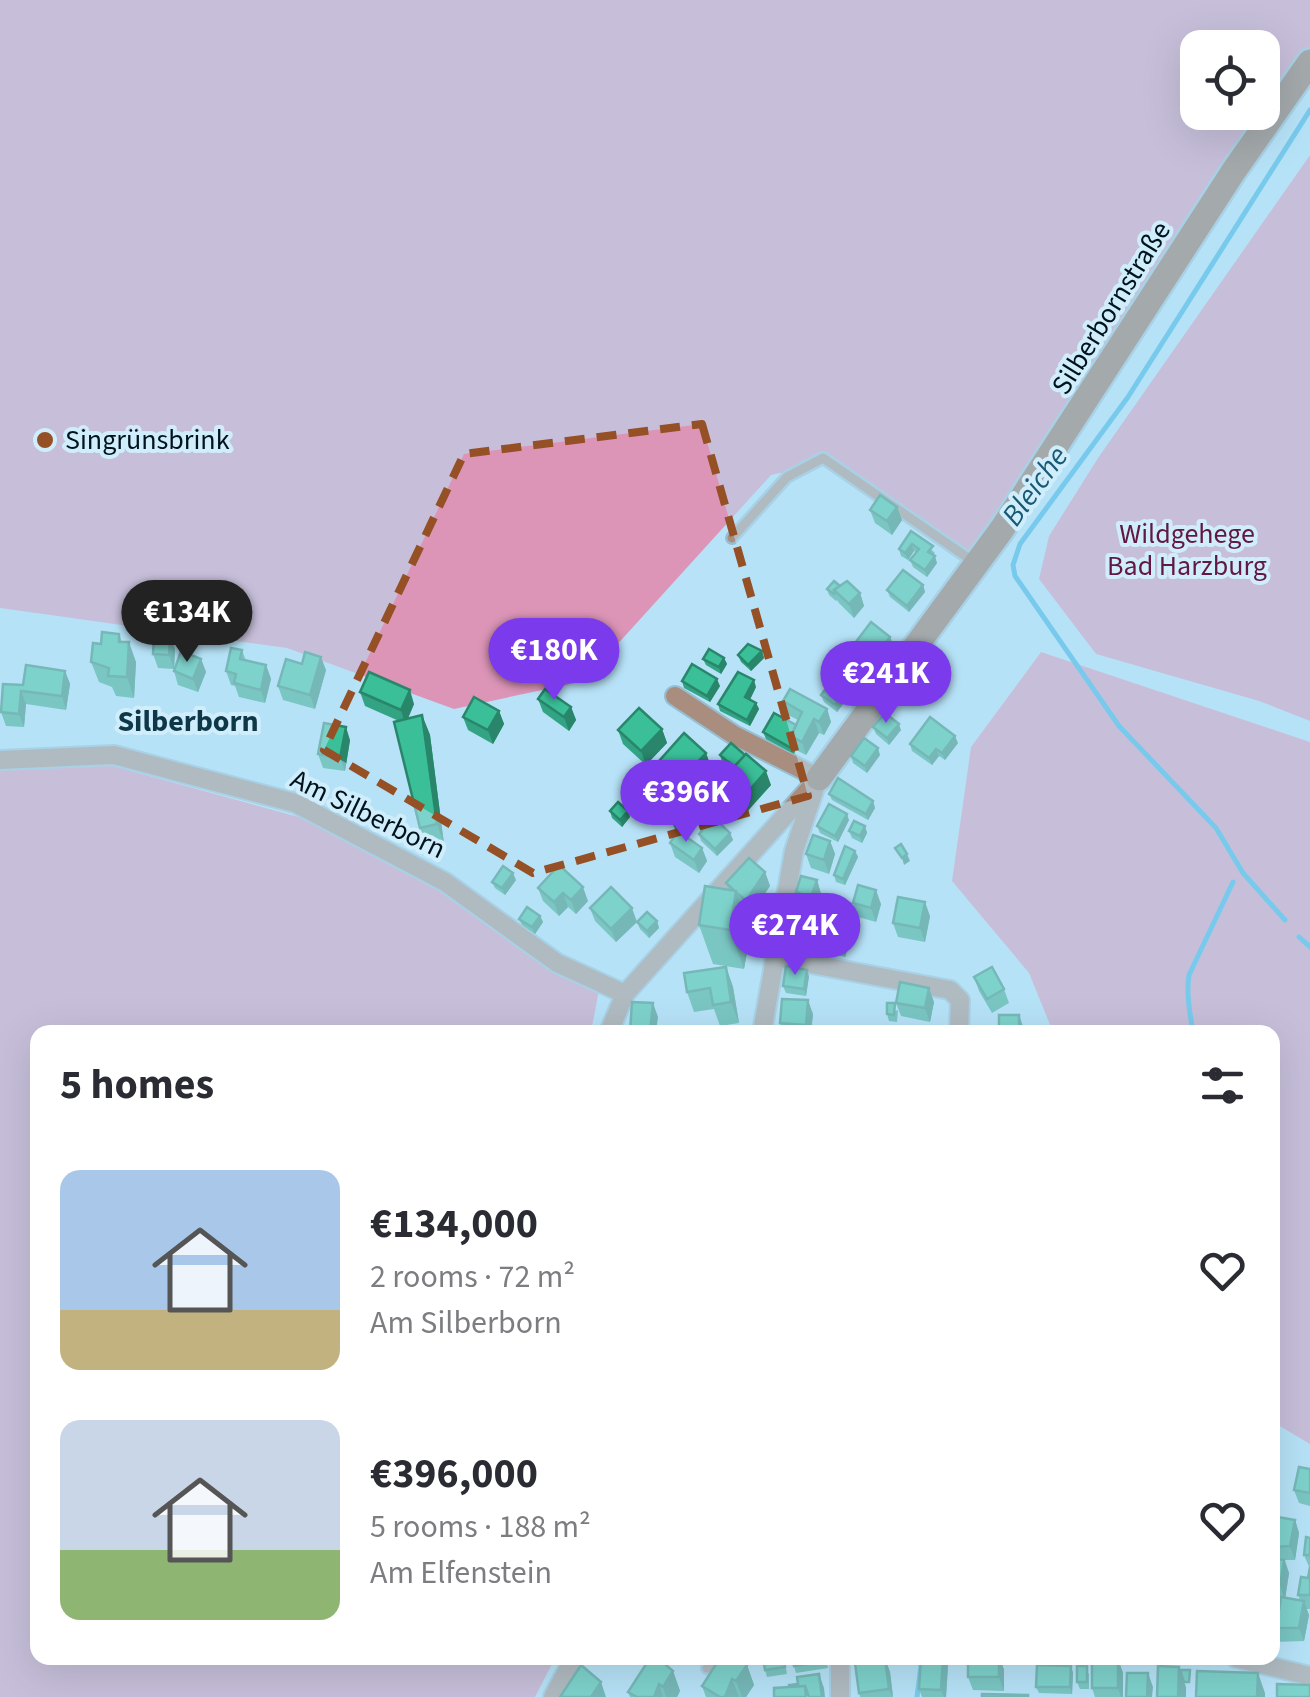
<!DOCTYPE html>
<html lang="en">
<head>
<meta charset="utf-8">
<style>
  :root { --surface:#fff; --page:#f7f7f7; --text:#2b2b33; --muted:#7c7c81; --accent:#7c3aed }
  body { margin:0; font-family:"Source Sans 3",sans-serif; background:var(--page); color:var(--text); height:100vh; display:flex; flex-direction:column; font-size:38px; white-space:nowrap }
  * { box-sizing:border-box; margin:0 }
  p { font-size:32px; color:var(--muted) }
  .icon { flex:none; width:55px; height:55px; fill:none; stroke:currentColor; stroke-width:2; stroke-linecap:round; stroke-linejoin:round }
  .map { position:relative; flex:1; overflow:hidden }
  .sheet { position:absolute; left:30px; top:1025px; width:1250px; height:640px; display:flex; flex-direction:column; background:var(--surface); border-radius:20px; box-shadow:0 10px 40px #0002 }
  .sheet>* { flex:none }
  .fabs { position:absolute; left:1180px; top:30px; display:grid; gap:20px }
  .fabs a { display:grid; place-items:center; width:100px; height:100px; border-radius:20px; background:var(--surface); box-shadow:0 10px 40px #0002; font-size:50px }
  .price { position:absolute; translate:-50% -85px; padding:0 22px; border-radius:35px; background:var(--accent); color:#fff; font-size:32px; line-height:65px; filter:drop-shadow(0 2px 5px #0008) }
  .price::after { content:''; position:absolute; left:50%; top:60px; width:30px; height:22px; margin-left:-15px; background:inherit; clip-path:polygon(0 0,100% 0,50% 100%) }
  .price.selected { background:#222; color:#fff }
  ul { padding:0; list-style:none }
  li { display:flex; align-items:center; gap:30px; height:250px; padding:0 30px }
  li span { display:grid; place-items:center; flex:none; width:280px; height:200px; border-radius:20px; color:#555 }
  li>.icon { margin-inline-start:auto }
  span .icon { width:120px; height:120px; fill:#fffc; stroke-width:1 }
  li b { font-size:42px }
  h2 { display:flex; justify-content:space-between; align-items:center; height:120px; padding:0 30px; font-size:42px }
  .map>svg:first-child { display:block }
  .green { fill:#dc95b7; fill-rule:evenodd }
  .lines { fill:none; stroke-linecap:round; stroke-linejoin:round }
  .stream { stroke:#2dadde; stroke-width:5 }
  .lane-casing { stroke:#96bdd0; stroke-width:14 }
  .street-casing { stroke:#96bdd0; stroke-width:22 }
  .secondary-casing { stroke:#96bdd0; stroke-width:30 }
  .lane { stroke:#a98d7e; stroke-width:9 }
  .street { stroke:#a98d7e; stroke-width:18 }
  .secondary { stroke:#8f6751; stroke-width:25 }
  .wall { fill:#32a483 }
  .shaded-wall { fill:#29866a }
  .building { fill:#3abf98; stroke:#29866a; stroke-width:2.5 }
  .marked { fill:none; stroke:#955026; stroke-width:8; stroke-dasharray:20 12; stroke-linejoin:round }
  .poi-dot { fill:#955026; stroke:#d0edfb; stroke-width:4 }
  .labels { text-anchor:middle; dominant-baseline:central; stroke-width:8; stroke-linejoin:round; paint-order:stroke }
  .street-label { font-size:28px; fill:#00131d; stroke:#d0edfb }
  .poi-label { font-size:28px; fill:#00131d; stroke:#d0edfb; text-anchor:start }
  .park-label { font-size:28px; fill:#611842; stroke:#d0edfb }
  .water-label { font-size:30px; font-style:italic; fill:#185973; stroke:#d0edfb }
  .neighbourhood-label { font-size:30px; font-weight:bold; fill:#0e3748; stroke:#d0edfb }
</style>
</head>
<body>
<div class="map">
<svg width="1310" height="1697" viewBox="0 0 1310 1697">
  <rect width="100%" height="100%" fill="#b7e2f7"/>
  <g class="green">
    <path d="M0,0H1310V47L967,561L829,462L771,475L584,681L454,709L287,648L0,608ZM1198,48H1262V112H1198Z"/>
    <polygon points="1310,155 1310,721 1259,701 1096,654 1039,579 1049,536 1098,458"/>
    <polygon points="1041,652 1310,742 1310,1444 1278,1425 1273,1404 1272,1032 1053,1032 1029,973 952,881 971,747"/>
    <polygon points="113,766 313,821 435,884 599,990 591,1032 38,1032 38,1658 555,1658 535,1697 0,1697 0,767"/>
  </g>
  <g class="lines">
    <g class="stream">
      <polyline points="1285,920 1243,873 1216,828 1119,726 1015,576 1013,565 1020,544 1128,397 1310,110"/>
      <polyline points="1299,937 1310,947"/>
      <path d="M1193,1032C1190,1015 1186,992 1189,975L1233,882"/>
      <polyline points="917,1697 922,1658"/>
    </g>
    <defs>
      <g id="lane">
        <polyline points="732,538 787,477 823,458 974,562"/>
        <polyline points="707,1668 725,1658"/>
      </g>
      <g id="street">
        <polyline points="675,696 734,735 819,778"/>
        <polyline points="0,760 114,755 295,803 445,882 557,963 625,994"/>
        <polyline points="774,957 950,990 960,1000 959,1032"/>
        <polyline points="609,1032 625,994 819,778"/>
        <polyline points="762,1032 794,851 815,788"/>
        <polyline points="840,1658 840,1697"/>
        <polyline points="1236,1658 1310,1676"/>
        <polyline points="553,1697 574,1658"/>
      </g>
      <polyline id="secondary" points="819,778 1002,529 1233,172 1310,62"/>
    </defs>
    <use href="#lane" class="lane-casing"/>
    <use href="#street" class="street-casing"/>
    <use href="#secondary" class="secondary-casing"/>
    <use href="#lane" class="lane"/>
    <use href="#street" class="street"/>
    <use href="#secondary" class="secondary"/>
  </g>
  <g class="wall">
    <polygon points="897,507 902,520 892,535 875,523 870,510"/>
    <polygon points="911,531 935,553 933,555 937,563 927,577 913,567 910,560 916,552 914,551 908,560 901,556 899,549"/>
    <polygon points="923,585 925,592 909,612 890,597 887,590"/>
    <polygon points="840,586 860,593 864,606 854,618 839,603 837,600 836,601 829,595 827,589"/>
    <polygon points="119,634 122,642 136,662 134,698 116,696 112,687 99,682 91,662 101,644"/>
    <polygon points="893,644 865,681 845,666 843,659"/>
    <polygon points="175,649 174,669 158,668 153,654"/>
    <polygon points="242,650 246,661 266,665 271,679 265,703 239,697 235,686 231,685 226,671"/>
    <polygon points="762,651 764,658 751,671 741,662 738,655"/>
    <polygon points="724,658 727,664 721,674 706,665 703,659"/>
    <polygon points="201,659 206,672 198,692 178,685 174,671"/>
    <polygon points="302,664 326,670 315,709 283,700 278,686"/>
    <polygon points="65,671 70,684 66,710 26,704 24,727 6,726 1,712 23,685"/>
    <polygon points="855,679 858,685 837,712 824,702 821,695"/>
    <polygon points="682,681 720,686 710,702 684,688"/>
    <polygon points="756,687 750,699 756,703 759,709 750,726 720,711 718,704"/>
    <polygon points="360,692 414,704 408,719 422,715 430,735 444,844 427,849 420,828 399,721 365,706"/>
    <polygon points="538,699 571,707 576,720 569,731 543,712"/>
    <polygon points="783,701 827,709 831,722 824,735 819,733 806,755 796,750 794,754 766,739 763,732 796,725 798,720 788,715"/>
    <polygon points="499,711 504,724 493,744 468,730 463,717"/>
    <polygon points="873,727 901,730 889,745 876,734"/>
    <polygon points="662,729 667,743 646,765 623,744 618,730"/>
    <polygon points="350,740 345,771 323,768 318,754"/>
    <polygon points="958,743 945,760 939,756 932,765 912,751 910,744"/>
    <polygon points="706,753 711,767 687,793 665,773 660,760"/>
    <polygon points="720,755 771,785 744,815 719,793 714,779 726,765 722,762"/>
    <polygon points="880,755 867,773 853,763 851,756"/>
    <polygon points="629,787 667,800 651,816 634,801"/>
    <polygon points="829,794 873,801 875,808 868,820 832,800"/>
    <polygon points="610,811 630,817 622,827 612,818"/>
    <polygon points="849,820 838,842 820,833 817,826"/>
    <polygon points="672,822 686,826 689,833 686,836 702,848 707,861 699,873 675,857 670,843 678,831 675,829"/>
    <polygon points="865,826 867,833 862,843 852,838 849,831"/>
    <polygon points="730,833 733,840 717,856 701,841 699,834"/>
    <polygon points="830,841 835,854 829,874 811,868 806,854"/>
    <polygon points="855,851 858,857 845,885 836,882 834,875"/>
    <polygon points="765,872 770,886 751,914 742,906 751,930 744,969 713,964 699,925 729,890 726,883"/>
    <polygon points="516,880 505,895 495,888 492,882"/>
    <polygon points="817,880 821,894 819,903 850,913 854,926 845,957 823,950 820,940 810,937 805,923 810,909 800,906 796,892"/>
    <polygon points="538,888 588,901 576,914 568,907 559,916 543,901"/>
    <polygon points="853,903 881,904 876,922 858,917"/>
    <polygon points="590,908 637,922 616,942 595,921"/>
    <polygon points="540,916 543,922 535,934 522,925 519,919"/>
    <polygon points="930,916 925,942 898,937 893,923"/>
    <polygon points="657,921 659,928 649,938 640,929 637,922"/>
    <polygon points="726,967 733,987 739,1023 720,1026 714,1009 694,1012 687,992"/>
    <polygon points="809,976 806,996 786,993 783,986"/>
    <polygon points="974,977 1004,989 1009,1003 992,1013 979,991"/>
    <polygon points="934,1002 930,1022 901,1016 896,1003"/>
    <polygon points="898,1010 897,1022 889,1021 887,1014"/>
    <polygon points="813,1014 811,1032 783,1032 780,1023"/>
    <polygon points="1310,1469 1310,1506 1299,1503 1294,1490"/>
    <polygon points="1272,1516 1295,1520 1299,1533 1295,1560 1285,1560 1289,1573 1285,1598 1300,1600 1298,1595 1308,1578 1310,1569 1304,1555 1310,1538 1310,1609 1306,1609 1309,1615 1304,1641 1274,1642 1272,1638 1272,1610 1279,1611 1281,1600 1272,1600"/>
    <polygon points="784,1658 787,1674 767,1677 765,1670"/>
    <polygon points="826,1658 828,1668 796,1673 794,1666"/>
    <polygon points="859,1658 891,1658 892,1661 886,1661 890,1672 893,1697 860,1697 859,1693 860,1662"/>
    <polygon points="921,1658 945,1658 948,1665 946,1697 922,1697 919,1689"/>
    <polygon points="1000,1658 1004,1670 1004,1691 973,1690 968,1677"/>
    <polygon points="1118,1659 1123,1673 1123,1697 1095,1697 1092,1688"/>
    <polygon points="747,1665 754,1685 746,1697 706,1697 702,1686"/>
    <polygon points="1071,1666 1073,1673 1072,1694 1039,1693 1036,1687"/>
    <polygon points="673,1671 680,1691 677,1697 630,1697 628,1692"/>
    <polygon points="1089,1673 1089,1689 1080,1689 1077,1682"/>
  </g>
  <g class="shaded-wall">
    <polygon points="897,507 902,520 892,535 887,521"/>
    <polygon points="912,544 914,551 908,560 905,553"/>
    <polygon points="935,556 937,563 927,577 925,570"/>
    <polygon points="923,585 925,592 909,612 907,606"/>
    <polygon points="860,593 864,606 854,618 849,604"/>
    <polygon points="170,636 175,649 174,669 169,655"/>
    <polygon points="890,637 893,644 865,681 862,674"/>
    <polygon points="129,642 136,662 134,698 127,677"/>
    <polygon points="762,651 764,658 751,671 748,665"/>
    <polygon points="321,657 326,670 315,709 310,695"/>
    <polygon points="724,658 727,664 721,674 719,667"/>
    <polygon points="201,659 206,672 198,692 193,679"/>
    <polygon points="266,665 271,679 265,703 261,690"/>
    <polygon points="65,671 70,684 66,710 62,696"/>
    <polygon points="717,679 720,686 710,702 707,696"/>
    <polygon points="855,679 858,685 837,712 835,705"/>
    <polygon points="754,680 756,687 748,704 745,697"/>
    <polygon points="410,690 414,704 405,724 401,710"/>
    <polygon points="21,691 26,704 24,727 19,714"/>
    <polygon points="756,703 759,709 750,726 747,720"/>
    <polygon points="571,707 576,720 569,731 564,717"/>
    <polygon points="827,709 831,722 824,735 819,722"/>
    <polygon points="499,711 504,724 493,744 488,730"/>
    <polygon points="422,715 430,735 444,844 437,824"/>
    <polygon points="814,719 819,733 806,755 802,742"/>
    <polygon points="899,724 901,730 889,745 887,738"/>
    <polygon points="346,727 350,740 345,771 340,758"/>
    <polygon points="662,729 667,743 646,765 641,751"/>
    <polygon points="955,736 958,743 945,760 942,753"/>
    <polygon points="878,748 880,755 867,773 865,766"/>
    <polygon points="936,749 939,756 932,765 929,758"/>
    <polygon points="706,753 711,767 687,793 682,779"/>
    <polygon points="766,771 771,785 744,815 739,802"/>
    <polygon points="662,786 667,800 651,816 646,803"/>
    <polygon points="873,801 875,808 868,820 866,814"/>
    <polygon points="628,811 630,817 622,827 620,820"/>
    <polygon points="847,814 849,820 838,842 835,836"/>
    <polygon points="865,826 867,833 862,843 860,836"/>
    <polygon points="730,833 733,840 717,856 715,849"/>
    <polygon points="830,841 835,854 829,874 824,860"/>
    <polygon points="702,848 707,861 699,873 694,860"/>
    <polygon points="855,851 858,857 845,885 843,879"/>
    <polygon points="907,854 910,861 904,865 902,858"/>
    <polygon points="765,872 770,886 751,914 746,901"/>
    <polygon points="513,873 516,880 505,895 502,888"/>
    <polygon points="817,880 821,894 816,911 811,897"/>
    <polygon points="583,887 588,901 576,914 571,900"/>
    <polygon points="876,890 881,904 876,922 871,908"/>
    <polygon points="736,891 751,930 744,969 730,930"/>
    <polygon points="563,893 568,907 559,916 554,902"/>
    <polygon points="925,902 930,916 925,942 920,928"/>
    <polygon points="632,908 637,922 616,942 611,929"/>
    <polygon points="850,913 854,926 845,957 840,943"/>
    <polygon points="540,916 543,922 535,934 532,927"/>
    <polygon points="657,921 659,928 649,938 647,931"/>
    <polygon points="726,967 733,987 739,1023 731,1002"/>
    <polygon points="807,970 809,976 806,996 804,989"/>
    <polygon points="929,988 934,1002 930,1022 925,1008"/>
    <polygon points="808,1000 813,1014 811,1032 809,1032 806,1025"/>
    <polygon points="653,1003 658,1017 656,1032 650,1032"/>
    <polygon points="1019,1015 1024,1029 1024,1032 1019,1032"/>
    <polygon points="1295,1520 1299,1533 1295,1560 1290,1546"/>
    <polygon points="1284,1560 1289,1573 1285,1600 1280,1586"/>
    <polygon points="1304,1601 1309,1615 1304,1641 1299,1628"/>
    <polygon points="943,1658 945,1658 948,1665 946,1697 944,1697 941,1690"/>
    <polygon points="1000,1658 1004,1670 1004,1691 999,1677"/>
    <polygon points="885,1659 890,1672 893,1697 889,1689"/>
    <polygon points="1118,1659 1123,1673 1123,1697 1121,1697 1118,1688"/>
    <polygon points="747,1665 754,1685 746,1697 742,1697 736,1681"/>
    <polygon points="1071,1666 1073,1673 1072,1694 1070,1687"/>
    <polygon points="1179,1667 1186,1687 1186,1697 1178,1697"/>
    <polygon points="673,1671 680,1691 677,1697 666,1697 663,1687"/>
    <polygon points="1148,1673 1153,1687 1152,1697 1147,1697"/>
    <polygon points="1258,1673 1265,1693 1265,1697 1257,1697"/>
    <polygon points="819,1674 824,1688 825,1697 822,1697"/>
    <polygon points="732,1679 739,1697 725,1697"/>
    <polygon points="601,1682 606,1697 591,1697"/>
    <polygon points="659,1684 663,1697 654,1697"/>
  </g>
  <g class="building">
    <polygon points="880,495 897,507 887,521 870,510"/>
    <polygon points="911,531 933,546 928,552 935,556 925,570 910,560 919,549 912,544 905,553 899,549"/>
    <polygon points="903,570 923,585 907,606 887,590"/>
    <polygon points="834,581 840,586 834,590 835,593 834,594 827,589"/>
    <polygon points="847,581 860,593 849,604 834,590"/>
    <polygon points="871,622 890,637 862,674 843,659"/>
    <polygon points="102,632 119,634 119,642 129,642 127,677 108,676 109,668 91,662 93,643 101,644"/>
    <polygon points="154,635 170,636 169,655 153,654"/>
    <polygon points="748,644 762,651 748,665 738,655"/>
    <polygon points="231,648 242,650 240,659 266,665 261,690 234,683 236,674 226,671"/>
    <polygon points="709,649 724,658 719,667 703,659"/>
    <polygon points="181,651 201,659 193,679 174,671"/>
    <polygon points="305,652 321,657 310,695 278,686 286,659 302,664"/>
    <polygon points="692,664 717,679 707,696 682,681"/>
    <polygon points="26,665 65,671 62,696 21,691 19,714 1,712 3,684 23,685"/>
    <polygon points="841,669 855,679 835,705 821,695"/>
    <polygon points="369,672 410,690 401,710 360,692"/>
    <polygon points="738,672 754,680 745,697 756,703 747,720 718,704"/>
    <polygon points="545,689 571,707 564,717 538,699"/>
    <polygon points="790,689 827,709 819,722 814,719 802,742 791,736 802,712 783,701"/>
    <polygon points="474,697 499,711 488,730 463,717"/>
    <polygon points="639,708 662,729 641,751 618,730"/>
    <polygon points="774,713 796,725 791,736 794,743 791,748 763,732"/>
    <polygon points="885,713 899,724 887,738 873,727"/>
    <polygon points="422,715 437,824 420,828 394,722"/>
    <polygon points="930,717 955,736 942,753 936,749 929,758 910,744"/>
    <polygon points="324,723 346,727 340,758 318,754"/>
    <polygon points="684,733 706,753 682,779 660,760"/>
    <polygon points="864,738 878,748 865,766 851,756"/>
    <polygon points="731,743 745,755 734,767 720,755"/>
    <polygon points="746,754 766,771 739,802 714,779 729,762 734,767"/>
    <polygon points="645,770 662,786 646,803 629,787"/>
    <polygon points="838,778 873,801 866,814 829,794"/>
    <polygon points="618,802 628,811 620,820 610,811"/>
    <polygon points="829,804 847,814 835,836 817,826"/>
    <polygon points="676,817 686,826 682,830 672,822"/>
    <polygon points="714,818 730,833 715,849 699,834"/>
    <polygon points="854,821 865,826 860,836 849,831"/>
    <polygon points="678,831 702,848 694,860 670,843"/>
    <polygon points="813,835 830,841 824,860 806,854"/>
    <polygon points="901,844 907,854 902,858 895,848"/>
    <polygon points="845,846 855,851 843,879 834,875"/>
    <polygon points="749,858 765,872 746,901 726,883"/>
    <polygon points="559,865 583,887 571,900 563,893 554,902 538,888"/>
    <polygon points="503,866 513,873 502,888 492,882"/>
    <polygon points="801,876 817,880 811,897 796,892"/>
    <polygon points="858,885 876,890 871,908 853,903"/>
    <polygon points="705,886 736,891 730,930 699,925"/>
    <polygon points="611,887 632,908 611,929 590,908"/>
    <polygon points="898,897 925,902 920,928 893,923"/>
    <polygon points="813,901 850,913 840,943 818,936 821,928 805,923"/>
    <polygon points="527,907 540,916 532,927 519,919"/>
    <polygon points="647,912 657,921 647,931 637,922"/>
    <polygon points="786,966 807,970 804,989 783,986"/>
    <polygon points="726,967 731,1002 713,1005 710,988 687,992 684,973"/>
    <polygon points="992,967 1004,989 987,999 974,977"/>
    <polygon points="900,982 929,988 925,1008 896,1003"/>
    <polygon points="782,999 808,1000 806,1025 780,1023"/>
    <polygon points="632,1002 653,1003 650,1032 630,1032"/>
    <polygon points="887,1003 895,1003 894,1015 887,1014"/>
    <rect x="999" y="1015" width="20" height="17"/>
    <polygon points="1299,1467 1310,1469 1310,1493 1294,1490"/>
    <polygon points="1272,1516 1295,1520 1290,1546 1272,1547"/>
    <polygon points="1306,1537 1310,1538 1310,1555 1304,1555"/>
    <polygon points="1272,1558 1284,1560 1280,1586 1272,1587"/>
    <polygon points="1310,1567 1310,1595 1298,1595 1301,1577 1308,1578"/>
    <polygon points="1281,1597 1304,1601 1299,1628 1272,1628 1272,1610 1279,1611"/>
    <polygon points="650,1658 658,1658 673,1671 663,1687 659,1684 654,1697 637,1697 628,1692"/>
    <polygon points="720,1658 738,1658 747,1665 736,1681 732,1679 725,1697 720,1697 702,1686"/>
    <polygon points="763,1658 783,1658 785,1667 765,1670"/>
    <polygon points="792,1658 825,1658 825,1661 794,1666"/>
    <polygon points="921,1658 943,1658 941,1690 919,1689"/>
    <rect x="968" y="1658" width="31" height="19"/>
    <polygon points="885,1659 889,1689 859,1693 855,1663"/>
    <rect x="1092" y="1659" width="26" height="29"/>
    <polygon points="581,1665 601,1682 591,1697 560,1697"/>
    <polygon points="1037,1665 1071,1666 1070,1687 1036,1687"/>
    <rect x="1077" y="1666" width="10" height="16"/>
    <polygon points="1158,1666 1179,1667 1178,1697 1157,1697"/>
    <polygon points="1180,1670 1190,1670 1189,1682 1184,1682"/>
    <polygon points="1197,1671 1258,1673 1257,1697 1196,1697"/>
    <polygon points="1127,1673 1148,1673 1147,1697 1126,1697"/>
    <polygon points="819,1674 822,1697 809,1697 805,1686 789,1687 789,1685 798,1684 797,1677"/>
    <polygon points="1277,1684 1310,1685 1310,1697 1277,1697"/>
    <polygon points="805,1686 806,1697 774,1697 774,1688"/>
    <polygon points="982,1694 1028,1695 1028,1697 982,1697"/>
  </g>
  <path d="M0 0H1310V1697H0ZM702,424L808,796L533,873L324,750L464,454Z" fill="#b7e2f7" fill-opacity=".55" fill-rule="evenodd"/>
  <path class="marked" d="M702,424L808,796L533,873L324,750L464,454Z"/>
  <circle class="poi-dot" cx="45" cy="440" r="10"/>
  <g class="labels">
    <g class="street-label">
      <text transform="translate(1111 308) rotate(-58)">Silberbornstraße</text>
      <text transform="translate(368 814) rotate(26)">Am Silberborn</text>
    </g>
    <g class="poi-label">
      <text x="65" y="440">Singrünsbrink</text>
    </g>
    <g class="park-label">
      <text x="1187" y="534">Wildgehege<tspan x="1187" dy="32">Bad Harzburg</tspan></text>
    </g>
    <g class="water-label">
      <text transform="translate(1035 486) rotate(-54)">Bleiche</text>
    </g>
    <g class="neighbourhood-label">
      <text x="188" y="721">Silberborn</text>
    </g>
  </g>
</svg>
<div class="fabs">
<a><svg class="icon" aria-label="locate" viewBox="0 0 24 24"><circle cx="12" cy="12" r="6"/><path d="M12 2v4M12 18v4M2 12h4M18 12h4"/></svg></a>
</div>
<b class="price selected" style="left:187px;top:665px">€134K</b>
<b class="price" style="left:554px;top:703px">€180K</b>
<b class="price" style="left:886px;top:726px">€241K</b>
<b class="price" style="left:686px;top:845px">€396K</b>
<b class="price" style="left:795px;top:978px">€274K</b>
<section class="sheet">
<h2>5 homes<svg class="icon" aria-label="filters" viewBox="0 0 24 24"><path d="M4 7h16M4 17h16"/><circle cx="9" cy="7" r="2"/><circle cx="15" cy="17" r="2"/></svg></h2>
<ul>
<li><span style="background:linear-gradient(#a9c7e8 70%,#c2b280 0)"><svg class="icon" aria-label="home" viewBox="0 0 24 24"><path d="M3 11l9-7 9 7M6 9v11h12V9"/></svg></span><div><b>€134,000</b><p>2 rooms · 72 m²</p><p>Am Silberborn</p></div><svg class="icon" aria-label="heart" viewBox="0 0 24 24"><path d="M12 20l-8-8c-3-5 5-10 8-4 3-6 11-1 8 4z"/></svg></li>
<li><span style="background:linear-gradient(#c9d6e8 65%,#8fb573 0)"><svg class="icon" aria-label="home" viewBox="0 0 24 24"><path d="M3 11l9-7 9 7M6 9v11h12V9"/></svg></span><div><b>€396,000</b><p>5 rooms · 188 m²</p><p>Am Elfenstein</p></div><svg class="icon" aria-label="heart" viewBox="0 0 24 24"><path d="M12 20l-8-8c-3-5 5-10 8-4 3-6 11-1 8 4z"/></svg></li>
</ul>
</section>
</div>
</body>
</html>
